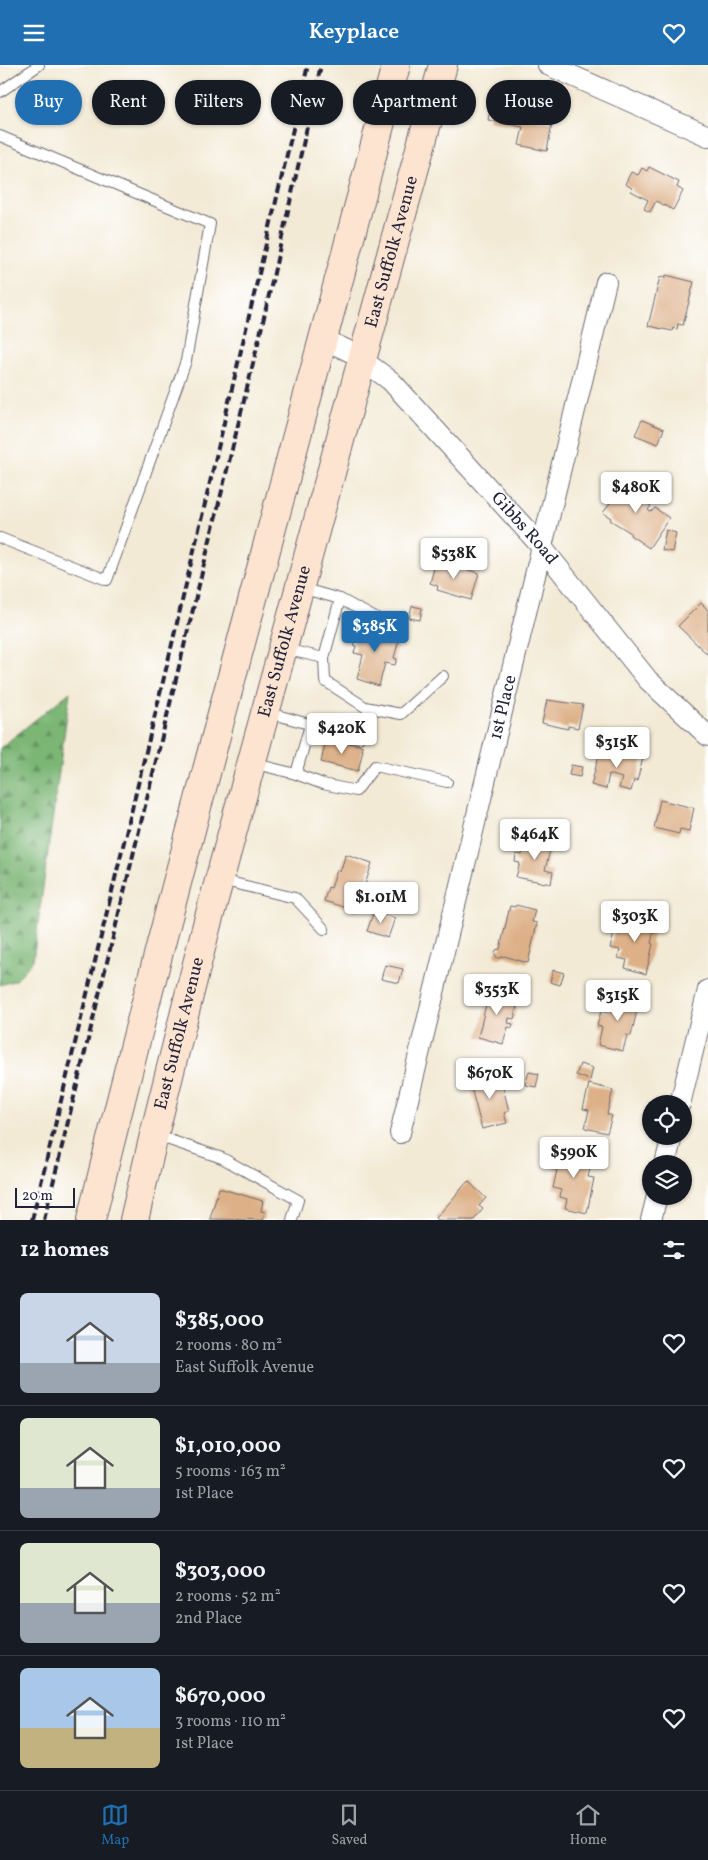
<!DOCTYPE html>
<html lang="en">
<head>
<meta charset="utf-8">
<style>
  :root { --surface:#171b24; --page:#242831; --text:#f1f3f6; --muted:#9ea1a6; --line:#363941; --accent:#1f6fb2 }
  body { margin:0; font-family:Vollkorn,serif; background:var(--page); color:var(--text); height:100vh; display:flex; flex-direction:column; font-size:19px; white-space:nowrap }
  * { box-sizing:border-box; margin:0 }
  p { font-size:16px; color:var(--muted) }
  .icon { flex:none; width:28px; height:28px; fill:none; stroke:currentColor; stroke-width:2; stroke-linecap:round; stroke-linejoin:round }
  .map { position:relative; height:1155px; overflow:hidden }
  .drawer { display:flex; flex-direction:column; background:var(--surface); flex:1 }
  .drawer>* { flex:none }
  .banner { position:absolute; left:15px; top:15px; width:679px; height:45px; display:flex; gap:10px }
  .buttons { position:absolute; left:642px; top:1030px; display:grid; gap:10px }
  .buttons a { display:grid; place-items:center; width:50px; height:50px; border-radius:50%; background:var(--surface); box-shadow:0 1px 4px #0004; font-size:25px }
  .scale { position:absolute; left:15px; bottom:12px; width:60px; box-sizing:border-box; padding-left:5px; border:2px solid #22223b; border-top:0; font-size:14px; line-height:18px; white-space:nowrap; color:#22223b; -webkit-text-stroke:4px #fff; paint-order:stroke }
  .price { position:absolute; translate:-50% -42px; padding:0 11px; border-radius:5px; background:#fff; color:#222; font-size:16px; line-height:32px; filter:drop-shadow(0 1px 2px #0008) }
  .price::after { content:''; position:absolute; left:50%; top:30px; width:15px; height:11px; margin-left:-8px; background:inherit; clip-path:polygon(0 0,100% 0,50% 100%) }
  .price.current { background:var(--accent); color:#fff }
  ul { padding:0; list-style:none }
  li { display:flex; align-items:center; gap:15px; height:125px; padding:0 20px }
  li+li { border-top:1px solid var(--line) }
  li span { display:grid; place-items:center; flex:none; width:140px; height:100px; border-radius:8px; color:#555 }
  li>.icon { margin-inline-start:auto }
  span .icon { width:60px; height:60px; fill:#fffc; stroke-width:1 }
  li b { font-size:21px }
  h2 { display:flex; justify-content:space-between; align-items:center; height:60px; padding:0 20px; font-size:21px }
  .chip { padding:0 18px; border-radius:22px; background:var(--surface); box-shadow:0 1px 4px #0004; font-size:18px; line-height:45px }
  .chip.current { background:var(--accent); color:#fff }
  header { display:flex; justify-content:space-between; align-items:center; height:65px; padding:0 20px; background:var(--accent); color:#fff; font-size:22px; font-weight:600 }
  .tab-bar { display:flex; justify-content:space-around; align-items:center; height:70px; border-top:1px solid var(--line); background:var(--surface); font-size:14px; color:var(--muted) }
  .tab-bar a { display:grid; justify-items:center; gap:2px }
  .tab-bar .current { color:var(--accent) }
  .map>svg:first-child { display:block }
  .forest { fill:url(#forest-firs); stroke:#4f6c58 }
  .building { fill:#ddb087 }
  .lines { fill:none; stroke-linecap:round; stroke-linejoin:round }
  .service-casing { stroke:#6b6871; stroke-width:12 }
  .minor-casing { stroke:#6b6871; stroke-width:22 }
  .secondary-casing { stroke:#6b6871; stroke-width:30 }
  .service { stroke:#fff; stroke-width:10 }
  .minor { stroke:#fff; stroke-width:20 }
  .secondary { stroke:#fde4d0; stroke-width:28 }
  .rail { stroke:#22223b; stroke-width:4; stroke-dasharray:8 4; stroke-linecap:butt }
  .labels { text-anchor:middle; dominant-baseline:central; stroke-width:4.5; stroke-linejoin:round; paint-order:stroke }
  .street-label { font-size:18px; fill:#22223b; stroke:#fff }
</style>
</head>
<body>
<header><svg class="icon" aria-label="menu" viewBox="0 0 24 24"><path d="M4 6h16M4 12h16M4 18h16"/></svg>Keyplace<svg class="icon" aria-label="heart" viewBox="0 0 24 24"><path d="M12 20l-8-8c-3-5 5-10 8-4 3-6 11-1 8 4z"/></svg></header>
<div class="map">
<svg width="708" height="1155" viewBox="0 0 708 1155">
  <defs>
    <pattern id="forest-firs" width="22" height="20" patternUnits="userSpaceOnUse" patternTransform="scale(1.25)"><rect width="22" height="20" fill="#7cb675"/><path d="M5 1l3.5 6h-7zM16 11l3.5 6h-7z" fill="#659461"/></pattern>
  </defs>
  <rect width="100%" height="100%" fill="#fff"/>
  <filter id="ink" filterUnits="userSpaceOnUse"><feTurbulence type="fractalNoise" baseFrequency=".02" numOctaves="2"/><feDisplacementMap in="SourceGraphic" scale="10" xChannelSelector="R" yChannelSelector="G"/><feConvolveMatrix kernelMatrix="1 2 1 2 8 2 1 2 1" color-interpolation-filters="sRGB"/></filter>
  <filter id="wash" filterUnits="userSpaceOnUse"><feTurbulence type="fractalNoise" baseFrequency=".0096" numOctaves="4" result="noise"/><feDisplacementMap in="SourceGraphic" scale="20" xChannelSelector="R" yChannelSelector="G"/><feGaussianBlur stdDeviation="1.12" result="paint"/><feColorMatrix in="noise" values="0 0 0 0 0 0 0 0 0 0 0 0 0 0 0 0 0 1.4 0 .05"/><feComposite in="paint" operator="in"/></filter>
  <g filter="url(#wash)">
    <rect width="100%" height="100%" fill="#f3ead5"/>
    <polygon class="forest" points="70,627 33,895 16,915 0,920 0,683"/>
    <g id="blocks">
      <g class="building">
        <polygon points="493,30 531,38 528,53 552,58 547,86 519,80 523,62 488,55"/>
        <polygon points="649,102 679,117 677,122 683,126 673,145 656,136 650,147 644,144 648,135 631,126 632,123 625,119 631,107 638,110 642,103 647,106"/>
        <polygon points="666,210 694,217 683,260 678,259 677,264 673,263 672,266 648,261 660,212 665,213"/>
        <polygon points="642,355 664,364 658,379 635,370"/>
        <polygon points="639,414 652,423 643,436 651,441 648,445 651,447 655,443 669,453 649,483 630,470 631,468 610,455 611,453 603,448 623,420 631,426"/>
        <polygon points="666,465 676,468 672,487 662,485"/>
        <polygon points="436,496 479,508 471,535 437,525 438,521 430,518"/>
        <polygon points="701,538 708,545 708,590 678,561"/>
        <polygon points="412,541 422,543 420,555 409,553"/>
        <polygon points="361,560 394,569 393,572 399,574 394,593 397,594 395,600 385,598 379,621 357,614 363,590 354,588 356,581 353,580"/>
        <polygon points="547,635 583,640 578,663 568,661 568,664 542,658"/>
        <polygon points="330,674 363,681 362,685 363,685 358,706 321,697 326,675 329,676"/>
        <polygon points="601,682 643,693 637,716 634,715 631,726 619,723 622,713 609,709 606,724 591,720"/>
        <polygon points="571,700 582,702 580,712 569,710"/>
        <polygon points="660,735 694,743 689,766 680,764 679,769 654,763"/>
        <polygon points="526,771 552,777 545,805 553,807 551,819 516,812 520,798 515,797 516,789 522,790"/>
        <polygon points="346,789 372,798 364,823 367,824 365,828 362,827 356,846 324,836 328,822 331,823 337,805 340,807"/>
        <polygon points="516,840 535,845 532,857 537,858 528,898 504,891 500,893 497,893 495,889 496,885 500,884 510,841 515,842"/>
        <polygon points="374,846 395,853 388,873 367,866"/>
        <polygon points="628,851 656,857 651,878 653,879 646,909 625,903 627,895 618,893 620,885 610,883 616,861 625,863"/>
        <polygon points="385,900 403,904 399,918 381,914"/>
        <polygon points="553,905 564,908 560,920 550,917"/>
        <polygon points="490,924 514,930 512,940 517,942 514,954 509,953 508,958 513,959 512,963 508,962 503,979 478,972"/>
        <polygon points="617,928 640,933 631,971 627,970 623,986 598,980 602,962 597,961 601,946 607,947 609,938 615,939"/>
        <polygon points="580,999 593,1003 590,1015 576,1010"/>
        <polygon points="499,1007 509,1046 504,1048 507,1058 482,1064 469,1015"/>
        <polygon points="529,1007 539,1009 536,1022 525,1020"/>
        <polygon points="589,1019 613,1025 607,1049 612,1051 607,1068 585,1063 589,1045 583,1044"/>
        <polygon points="558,1084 593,1091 588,1112 594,1113 587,1148 565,1143 567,1134 560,1132 561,1125 553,1123 557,1105 553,1104"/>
        <polygon points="468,1116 486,1133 479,1141 483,1144 474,1155 438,1155 436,1153"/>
        <polygon points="219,1123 263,1136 261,1146 265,1147 263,1155 210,1154"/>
      </g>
    </g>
  </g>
  <g filter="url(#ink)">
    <use href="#blocks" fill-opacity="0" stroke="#6b6871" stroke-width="1"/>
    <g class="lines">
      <defs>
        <g id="service">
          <polyline points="0,27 39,0"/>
          <polyline points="0,71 210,159 186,296 107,515 0,473"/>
          <polyline points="340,534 379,555"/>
          <polyline points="284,584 324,593 340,534 301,523"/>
          <polyline points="324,593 325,616 365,642 401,649 443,611"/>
          <polyline points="266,647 359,673"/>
          <polyline points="252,698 296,709 323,719 356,726 375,701 447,717"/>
          <polyline points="296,709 310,660"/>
          <polyline points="221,815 295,833 324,864"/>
          <polyline points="155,1070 222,1093 298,1135 292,1155"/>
        </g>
        <g id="minor">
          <polyline points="548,0 708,71"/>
          <path id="s1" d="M323,274L353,288L391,316L541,481L648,615L708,671"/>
          <polyline points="680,1039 708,925"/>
          <path id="s2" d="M400,1068L606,217"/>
          <polyline points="665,1099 672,1071"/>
          <polyline points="651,1155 657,1131"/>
        </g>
        <g id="secondary">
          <path d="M91,1155C186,768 295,385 396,0"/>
          <path id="s3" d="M134,1155L154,1070L205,867L443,0"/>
        </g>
      </defs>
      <use href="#service" class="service-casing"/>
      <use href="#minor" class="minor-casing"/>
      <use href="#secondary" class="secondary-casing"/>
      <use href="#service" class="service"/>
      <use href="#minor" class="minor"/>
      <use href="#secondary" class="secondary"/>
      <g class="rail">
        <polyline points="32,1155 168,596 308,0"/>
        <polyline points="44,1155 259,274 321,0"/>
      </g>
    </g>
  </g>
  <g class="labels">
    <g class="street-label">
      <text stroke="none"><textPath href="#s3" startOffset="1002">East Suffolk Avenue</textPath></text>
      <text stroke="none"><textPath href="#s1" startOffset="279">Gibbs Road</textPath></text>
      <text stroke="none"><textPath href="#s3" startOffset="598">East Suffolk Avenue</textPath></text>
      <text stroke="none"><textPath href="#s2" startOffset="438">1st Place</textPath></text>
      <text stroke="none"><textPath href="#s3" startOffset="192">East Suffolk Avenue</textPath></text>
    </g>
  </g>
</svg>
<div class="buttons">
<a><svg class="icon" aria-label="locate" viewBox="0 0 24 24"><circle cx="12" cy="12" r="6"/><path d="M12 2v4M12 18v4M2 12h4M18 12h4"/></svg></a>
<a><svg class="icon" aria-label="layers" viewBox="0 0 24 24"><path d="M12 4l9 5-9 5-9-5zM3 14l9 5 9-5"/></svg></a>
</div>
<div class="scale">20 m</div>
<b class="price" style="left:636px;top:449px">$480K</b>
<b class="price" style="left:454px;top:515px">$538K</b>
<b class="price current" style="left:375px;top:588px">$385K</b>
<b class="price" style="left:342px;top:690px">$420K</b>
<b class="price" style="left:617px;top:704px">$315K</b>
<b class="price" style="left:535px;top:796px">$464K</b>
<b class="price" style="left:381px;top:859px">$1.01M</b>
<b class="price" style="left:635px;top:878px">$303K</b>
<b class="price" style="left:497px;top:951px">$353K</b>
<b class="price" style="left:618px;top:957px">$315K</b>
<b class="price" style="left:490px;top:1035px">$670K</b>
<b class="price" style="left:574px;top:1114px">$590K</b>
<div class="banner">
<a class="chip current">Buy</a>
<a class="chip">Rent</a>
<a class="chip">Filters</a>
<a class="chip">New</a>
<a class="chip">Apartment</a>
<a class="chip">House</a>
</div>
</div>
<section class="drawer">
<h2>12 homes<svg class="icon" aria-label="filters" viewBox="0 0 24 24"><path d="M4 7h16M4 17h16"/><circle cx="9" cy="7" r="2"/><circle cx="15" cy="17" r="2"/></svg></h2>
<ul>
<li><span style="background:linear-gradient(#c9d6e8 70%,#9aa5b1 0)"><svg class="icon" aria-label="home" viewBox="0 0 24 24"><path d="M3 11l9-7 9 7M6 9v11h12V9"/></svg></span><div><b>$385,000</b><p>2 rooms · 80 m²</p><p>East Suffolk Avenue</p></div><svg class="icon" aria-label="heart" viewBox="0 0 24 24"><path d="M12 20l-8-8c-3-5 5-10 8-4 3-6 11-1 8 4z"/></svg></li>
<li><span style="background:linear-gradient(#dfe7d0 70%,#9aa5b1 0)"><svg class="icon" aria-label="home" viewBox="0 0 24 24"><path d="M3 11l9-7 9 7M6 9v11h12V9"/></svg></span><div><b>$1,010,000</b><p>5 rooms · 163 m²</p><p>1st Place</p></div><svg class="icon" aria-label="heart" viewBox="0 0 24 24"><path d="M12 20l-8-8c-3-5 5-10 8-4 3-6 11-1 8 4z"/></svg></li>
<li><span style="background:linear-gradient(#dfe7d0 60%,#9aa5b1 0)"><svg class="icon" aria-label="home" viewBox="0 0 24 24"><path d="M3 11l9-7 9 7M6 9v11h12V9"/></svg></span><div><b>$303,000</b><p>2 rooms · 52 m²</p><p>2nd Place</p></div><svg class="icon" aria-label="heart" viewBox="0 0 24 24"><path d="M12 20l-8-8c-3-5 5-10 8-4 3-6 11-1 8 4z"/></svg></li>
<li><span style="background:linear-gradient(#a9c7e8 60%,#c2b280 0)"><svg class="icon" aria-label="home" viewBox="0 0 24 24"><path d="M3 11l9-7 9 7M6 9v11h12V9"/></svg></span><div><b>$670,000</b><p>3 rooms · 110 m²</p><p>1st Place</p></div><svg class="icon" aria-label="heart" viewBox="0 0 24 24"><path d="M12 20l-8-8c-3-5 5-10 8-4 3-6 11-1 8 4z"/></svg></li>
</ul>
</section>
<nav class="tab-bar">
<a class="current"><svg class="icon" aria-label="map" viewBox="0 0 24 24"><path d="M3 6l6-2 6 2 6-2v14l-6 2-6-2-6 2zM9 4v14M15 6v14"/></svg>Map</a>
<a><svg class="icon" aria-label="saved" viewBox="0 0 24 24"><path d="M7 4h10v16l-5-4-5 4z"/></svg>Saved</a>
<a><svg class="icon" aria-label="home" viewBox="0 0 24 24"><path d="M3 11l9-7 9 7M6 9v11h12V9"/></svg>Home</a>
</nav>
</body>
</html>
